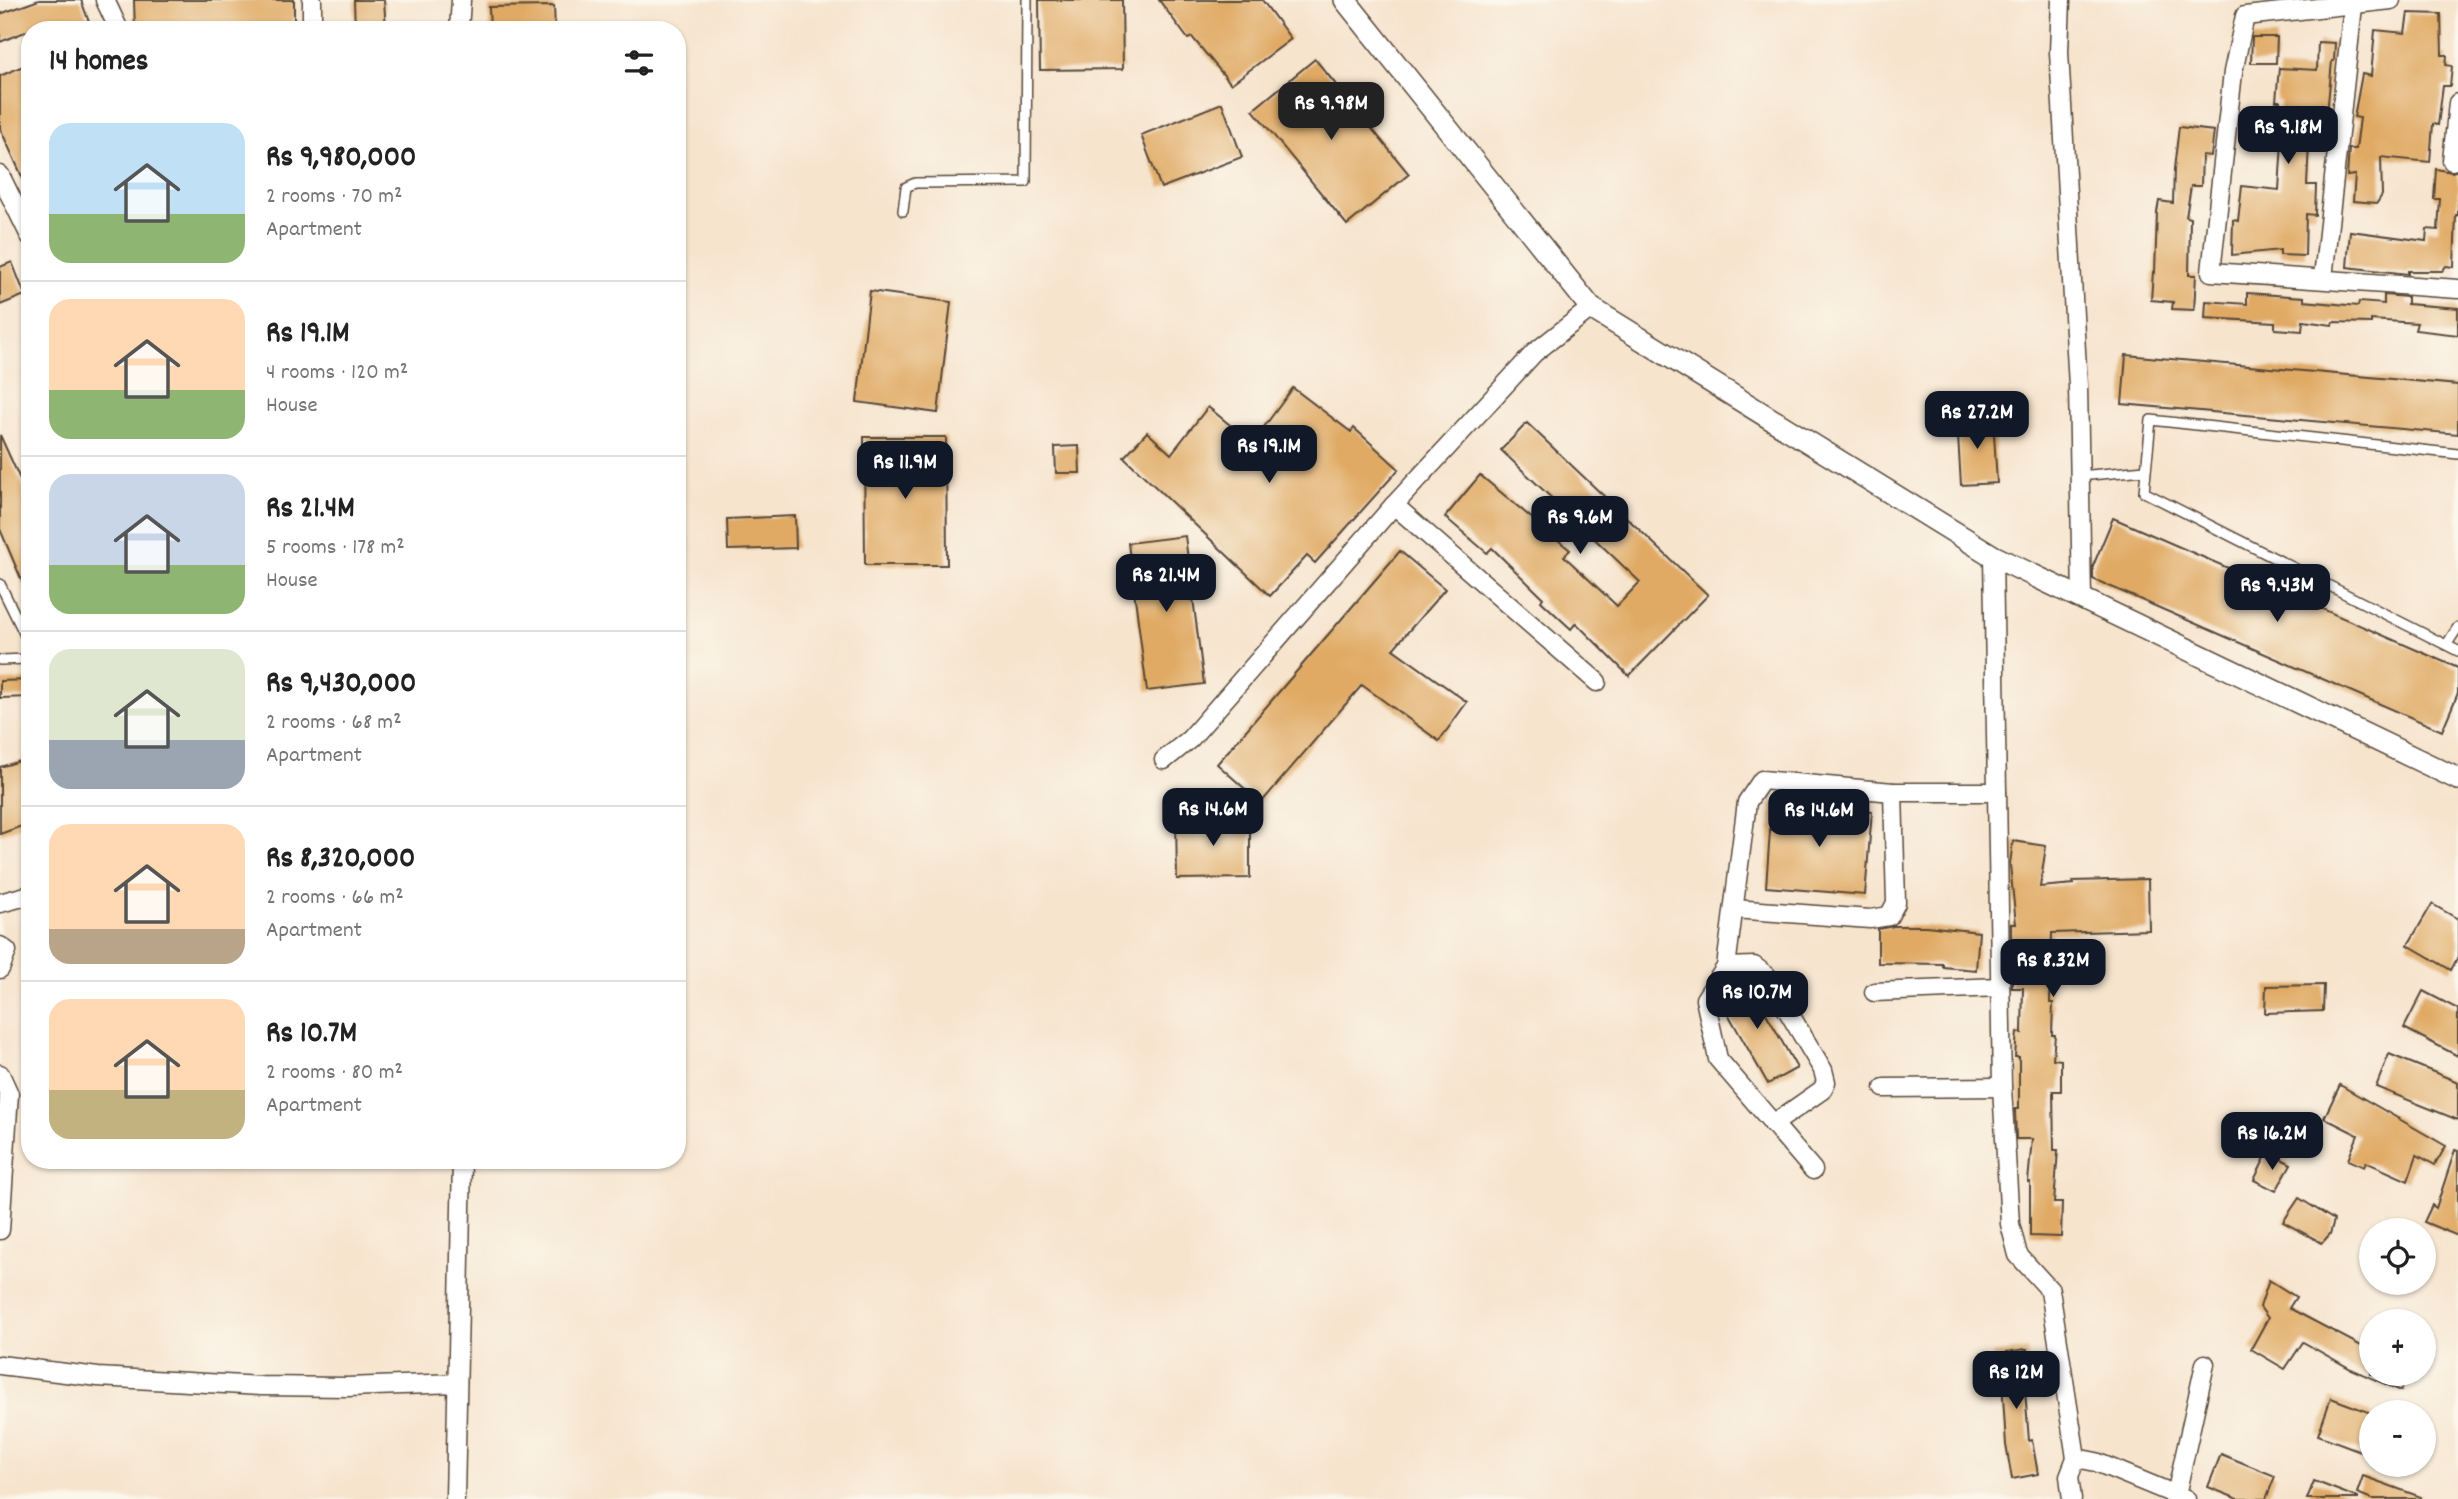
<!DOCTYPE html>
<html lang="en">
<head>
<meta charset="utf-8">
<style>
  :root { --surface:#fff; --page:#f6f6f6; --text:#222; --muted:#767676; --line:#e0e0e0; --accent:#111827 }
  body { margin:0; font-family:Dekko,sans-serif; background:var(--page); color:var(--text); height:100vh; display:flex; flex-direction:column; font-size:26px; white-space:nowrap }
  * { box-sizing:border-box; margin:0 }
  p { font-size:23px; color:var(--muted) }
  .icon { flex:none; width:38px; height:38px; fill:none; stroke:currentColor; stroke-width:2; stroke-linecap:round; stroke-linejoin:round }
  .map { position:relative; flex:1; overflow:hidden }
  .sheet { position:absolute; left:21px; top:21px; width:665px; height:1148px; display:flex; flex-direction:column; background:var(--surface); border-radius:28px; box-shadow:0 2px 5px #0004 }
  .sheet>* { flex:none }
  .controls { position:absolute; left:2359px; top:1218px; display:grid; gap:14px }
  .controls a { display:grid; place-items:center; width:77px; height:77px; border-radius:50%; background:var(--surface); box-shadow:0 2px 5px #0004; font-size:35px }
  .price { position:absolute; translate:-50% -60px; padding:0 16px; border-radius:14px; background:var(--accent); color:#fff; font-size:23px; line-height:46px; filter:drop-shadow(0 2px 4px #0008) }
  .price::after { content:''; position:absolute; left:50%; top:42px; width:21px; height:16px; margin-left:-10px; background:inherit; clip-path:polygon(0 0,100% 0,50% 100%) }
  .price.selected { background:#222; color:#fff }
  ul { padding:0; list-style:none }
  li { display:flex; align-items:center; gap:21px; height:175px; padding:0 28px }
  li+li { border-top:2px solid var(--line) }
  li span { display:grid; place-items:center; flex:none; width:196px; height:140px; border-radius:21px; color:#555 }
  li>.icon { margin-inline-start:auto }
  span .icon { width:84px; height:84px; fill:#fffc; stroke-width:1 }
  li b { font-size:30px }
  h2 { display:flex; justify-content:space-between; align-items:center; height:84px; padding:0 28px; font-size:30px }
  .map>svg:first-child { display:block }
  .building { fill:#e0aa65 }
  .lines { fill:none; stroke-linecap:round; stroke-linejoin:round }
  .service-casing { stroke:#574638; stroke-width:12 }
  .minor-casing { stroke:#574638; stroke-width:21 }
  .tertiary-casing { stroke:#574638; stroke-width:24 }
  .service { stroke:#fff; stroke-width:9 }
  .minor { stroke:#fff; stroke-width:18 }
  .tertiary { stroke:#fff; stroke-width:21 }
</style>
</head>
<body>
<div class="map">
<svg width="2458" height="1499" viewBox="0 0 2458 1499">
  <rect width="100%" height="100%" fill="#fbf7ec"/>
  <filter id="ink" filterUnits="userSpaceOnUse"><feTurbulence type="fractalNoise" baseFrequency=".0143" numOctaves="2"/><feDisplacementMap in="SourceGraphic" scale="14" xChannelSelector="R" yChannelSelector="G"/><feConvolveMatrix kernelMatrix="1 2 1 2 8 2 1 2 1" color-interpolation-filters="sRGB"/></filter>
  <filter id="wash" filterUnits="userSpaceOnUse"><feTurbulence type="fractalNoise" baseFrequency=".00686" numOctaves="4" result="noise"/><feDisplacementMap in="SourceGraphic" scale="28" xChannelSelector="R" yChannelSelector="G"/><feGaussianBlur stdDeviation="1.57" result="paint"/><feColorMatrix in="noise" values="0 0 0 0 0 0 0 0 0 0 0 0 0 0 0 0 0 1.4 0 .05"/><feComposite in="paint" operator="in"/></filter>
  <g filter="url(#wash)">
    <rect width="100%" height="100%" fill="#f6e4cd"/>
    <g id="blocks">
      <g class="building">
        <polygon points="39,0 81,0 90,25 76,30 30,30 0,42 0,14"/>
        <polygon points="134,0 294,0 294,30 135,30"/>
        <polygon points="354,0 384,0 386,30 355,30"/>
        <polygon points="1039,0 1122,0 1123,69 1040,70"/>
        <polygon points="1159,0 1262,0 1291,39 1231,84 1192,37 1188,39"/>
        <polygon points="554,6 555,30 490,30 489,7"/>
        <polygon points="2408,13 2441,14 2442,55 2447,55 2446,65 2452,66 2450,86 2443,86 2438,125 2433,124 2430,162 2381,157 2382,195 2377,203 2353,201 2355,175 2347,176 2349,149 2356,149 2360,118 2354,117 2362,74 2371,76 2375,30 2405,33"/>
        <polygon points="2252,37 2277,37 2276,63 2251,63"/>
        <polygon points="2318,42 2335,43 2334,61 2332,61 2327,114 2321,114 2321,123 2318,122 2317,143 2309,143 2307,185 2316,185 2315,215 2306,214 2305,256 2280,255 2280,250 2232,255 2233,220 2238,221 2242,186 2279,190 2283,125 2279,125 2280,101 2276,101 2279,68 2317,70"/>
        <polygon points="1315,59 1409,174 1347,225 1253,110"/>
        <polygon points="30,63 30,194 0,128 0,76"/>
        <polygon points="1222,103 1242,157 1161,188 1141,135"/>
        <polygon points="2179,127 2214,131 2211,156 2202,155 2201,186 2191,186 2186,217 2190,218 2189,275 2196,275 2194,310 2172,309 2173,302 2151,300 2153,272 2155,273 2157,212 2159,201 2173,203 2174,169"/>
        <polygon points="2436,169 2452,172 2458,170 2458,215 2456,215 2454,267 2446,266 2442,271 2408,271 2408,274 2347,267 2350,231 2426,241 2427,229 2438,230 2440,199 2434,199"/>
        <polygon points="12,262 25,295 0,305 0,267"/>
        <polygon points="870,291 951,302 938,413 857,402"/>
        <polygon points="2247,293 2304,297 2304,301 2358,306 2359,302 2384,304 2384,295 2407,297 2407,304 2458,308 2458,335 2415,330 2417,323 2371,320 2371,323 2333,322 2332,325 2303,321 2302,331 2275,329 2275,322 2205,318 2206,301 2247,304"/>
        <polygon points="2126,355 2458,385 2458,434 2122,404"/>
        <polygon points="1293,388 1351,432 1354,428 1399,469 1315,563 1307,556 1270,596 1124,457 1147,432 1171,454 1208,407 1252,443"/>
        <polygon points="1993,418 1997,483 1961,485 1957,420"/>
        <polygon points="1527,423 1708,595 1629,676 1576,623 1571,629 1541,601 1543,598 1492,548 1487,553 1445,517 1480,475 1570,550 1564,556 1617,606 1640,582 1501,450"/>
        <polygon points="0,435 30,501 30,600 0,529"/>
        <polygon points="864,437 946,437 947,565 865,565"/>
        <polygon points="1079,446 1080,473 1056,473 1055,447"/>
        <polygon points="795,516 796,548 728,550 727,519"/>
        <polygon points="2113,518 2458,668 2458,693 2442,731 2093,579 2093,566"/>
        <polygon points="1185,536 1204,684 1147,691 1128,543"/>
        <polygon points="1400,551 1445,589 1393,649 1467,702 1439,741 1362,685 1261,803 1217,764"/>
        <polygon points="30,680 30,697 0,698 0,681"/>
        <polygon points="30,758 30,823 0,834 0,767"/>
        <polygon points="1772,803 1872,811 1865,895 1766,887"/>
        <polygon points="1176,818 1250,818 1250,878 1177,879"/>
        <polygon points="2013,841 2046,846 2040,887 2074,884 2073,881 2148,879 2149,930 2052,933 2050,1003 2053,1003 2052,1035 2055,1035 2053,1059 2061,1060 2061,1091 2053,1091 2054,1150 2058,1150 2054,1203 2062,1203 2061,1237 2030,1236 2030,1182 2028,1182 2032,1139 2016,1139 2015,1109 2019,1109 2019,1057 2015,1057 2017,1032 2022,1033 2023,988 2012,988 2011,924 2016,924 2010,864"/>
        <polygon points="2432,904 2458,919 2458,957 2451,970 2408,945"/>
        <polygon points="1894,926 1926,926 1979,932 1976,970 1943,967 1943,964 1878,963 1878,929"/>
        <polygon points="1746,978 1797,1068 1768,1084 1719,998 1725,989"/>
        <polygon points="2324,985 2323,1011 2265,1013 2266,986"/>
        <polygon points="2423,991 2458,1009 2458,1056 2404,1028"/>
        <polygon points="2389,1054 2458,1082 2458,1120 2376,1087"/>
        <polygon points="2340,1085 2446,1146 2435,1165 2417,1155 2408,1181 2366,1162 2364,1167 2348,1160 2358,1135 2324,1118"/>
        <polygon points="2455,1150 2458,1151 2458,1236 2424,1222 2432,1205 2436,1208"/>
        <polygon points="2268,1152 2291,1164 2276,1191 2254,1180"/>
        <polygon points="2299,1198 2334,1220 2330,1234 2322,1243 2283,1222"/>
        <polygon points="2269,1280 2296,1297 2289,1308 2371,1351 2371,1374 2409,1374 2401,1391 2351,1369 2303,1342 2285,1369 2251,1349 2268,1318 2260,1307"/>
        <polygon points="2027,1349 2031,1376 2024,1377 2029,1441 2032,1440 2038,1474 2012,1479 2006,1445 2002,1380 1996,1381 1992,1354"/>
        <polygon points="2331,1398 2371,1413 2371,1455 2318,1435"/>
        <polygon points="2221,1454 2275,1476 2266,1499 2238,1499 2208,1487"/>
        <polygon points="2363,1476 2421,1497 2420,1499 2372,1499 2357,1493"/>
        <polygon points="2314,1481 2358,1498 2358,1499 2307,1499"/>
      </g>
    </g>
  </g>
  <g filter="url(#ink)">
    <use href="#blocks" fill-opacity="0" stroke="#574638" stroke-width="2"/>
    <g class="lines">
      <defs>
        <g id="service">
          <polyline points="903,211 906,187 915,183 1026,182 1027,0"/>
          <polyline points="2458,454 2151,420 2144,492 2458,651"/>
          <polyline points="2079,476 2145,470"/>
          <polyline points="0,584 26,637 28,659 0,660"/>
          <polyline points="2447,644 2458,627"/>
        </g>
        <g id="minor">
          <polyline points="105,0 119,30"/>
          <polyline points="2061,0 2059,52 2078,386 2082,599"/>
          <polyline points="2391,0 2245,16 2233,72 2211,272 2458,289"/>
          <polyline points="312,30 312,0"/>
          <polyline points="459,30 461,0"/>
          <polyline points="2452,161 2458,103"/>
          <polyline points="0,175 30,236"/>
          <polyline points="2323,278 2353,6"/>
          <polyline points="1394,505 1597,682"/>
          <polyline points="1993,556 2002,1087 2010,1224 2018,1255 2050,1290 2076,1458 2069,1476 2072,1499"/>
          <polyline points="1164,760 1190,739 1394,505 1503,387 1534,353 1591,308"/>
          <polyline points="0,903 30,895"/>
          <polyline points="1734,909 1870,919 1889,916 1896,903 1893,792"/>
          <polyline points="0,946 7,951 0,969"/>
          <polyline points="1726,967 1754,966 1767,976 1823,1070 1826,1082 1822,1090 1773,1124"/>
          <polyline points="1874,992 2000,987"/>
          <polyline points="0,1074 9,1094 0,1230"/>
          <polyline points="1884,1088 2002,1087"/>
          <polyline points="1813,1170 1718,1059 1705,999 1726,967 1747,802 1762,780 1893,792 1997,792"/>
          <polyline points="0,1365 98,1377 261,1386 347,1387 457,1383"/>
          <polyline points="2076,1458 2096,1462 2186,1499"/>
          <polyline points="2176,1495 2205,1364"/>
          <polyline points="455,1499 462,1160"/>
        </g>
        <polyline id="tertiary" points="1345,0 1591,308 1993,556 2458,779"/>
      </defs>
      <use href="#service" class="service-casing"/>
      <use href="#minor" class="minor-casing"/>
      <use href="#tertiary" class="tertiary-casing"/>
      <use href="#service" class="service"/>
      <use href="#minor" class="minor"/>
      <use href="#tertiary" class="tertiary"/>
    </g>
  </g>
</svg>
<div class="controls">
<a><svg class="icon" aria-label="locate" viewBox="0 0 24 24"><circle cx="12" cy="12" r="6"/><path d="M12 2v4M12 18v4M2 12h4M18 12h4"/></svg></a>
<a>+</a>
<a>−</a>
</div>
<b class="price selected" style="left:1331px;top:142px">Rs 9.98M</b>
<b class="price" style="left:2288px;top:166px">Rs 9.18M</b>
<b class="price" style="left:1977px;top:451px">Rs 27.2M</b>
<b class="price" style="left:1269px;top:485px">Rs 19.1M</b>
<b class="price" style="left:905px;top:501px">Rs 11.9M</b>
<b class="price" style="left:1580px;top:556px">Rs 9.6M</b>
<b class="price" style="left:1166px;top:614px">Rs 21.4M</b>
<b class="price" style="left:2277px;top:624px">Rs 9.43M</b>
<b class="price" style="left:1213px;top:848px">Rs 14.6M</b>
<b class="price" style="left:1819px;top:849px">Rs 14.6M</b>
<b class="price" style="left:2053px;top:999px">Rs 8.32M</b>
<b class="price" style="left:1757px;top:1031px">Rs 10.7M</b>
<b class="price" style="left:2272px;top:1172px">Rs 16.2M</b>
<b class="price" style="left:2016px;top:1411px">Rs 12M</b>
<section class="sheet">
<h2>14 homes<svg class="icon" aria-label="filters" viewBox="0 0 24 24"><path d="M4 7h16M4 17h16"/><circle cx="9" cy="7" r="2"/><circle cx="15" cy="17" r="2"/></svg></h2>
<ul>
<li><span style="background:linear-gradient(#bfe0f5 65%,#8fb573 0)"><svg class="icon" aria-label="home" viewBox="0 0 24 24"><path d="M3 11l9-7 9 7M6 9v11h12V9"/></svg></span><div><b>Rs 9,980,000</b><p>2 rooms · 70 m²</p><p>Apartment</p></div></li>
<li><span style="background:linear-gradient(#ffd9b3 65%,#8fb573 0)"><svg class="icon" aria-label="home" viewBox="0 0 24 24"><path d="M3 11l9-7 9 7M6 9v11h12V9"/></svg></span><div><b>Rs 19.1M</b><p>4 rooms · 120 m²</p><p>House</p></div></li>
<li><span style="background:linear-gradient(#c9d6e8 65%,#8fb573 0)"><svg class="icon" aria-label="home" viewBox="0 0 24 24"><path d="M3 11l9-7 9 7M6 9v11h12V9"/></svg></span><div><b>Rs 21.4M</b><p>5 rooms · 178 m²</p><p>House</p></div></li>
<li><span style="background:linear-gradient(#dfe7d0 65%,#9aa5b1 0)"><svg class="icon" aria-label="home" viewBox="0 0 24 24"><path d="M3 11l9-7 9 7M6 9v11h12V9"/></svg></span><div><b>Rs 9,430,000</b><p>2 rooms · 68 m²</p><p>Apartment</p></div></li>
<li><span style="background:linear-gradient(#ffd9b3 75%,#b9a48a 0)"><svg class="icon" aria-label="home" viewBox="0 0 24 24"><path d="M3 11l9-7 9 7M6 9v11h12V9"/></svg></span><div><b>Rs 8,320,000</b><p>2 rooms · 66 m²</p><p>Apartment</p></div></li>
<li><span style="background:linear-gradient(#ffd9b3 65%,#c2b280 0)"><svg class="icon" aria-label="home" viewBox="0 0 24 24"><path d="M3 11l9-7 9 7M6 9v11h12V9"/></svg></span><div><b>Rs 10.7M</b><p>2 rooms · 80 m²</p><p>Apartment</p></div></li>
</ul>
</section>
</div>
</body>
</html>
